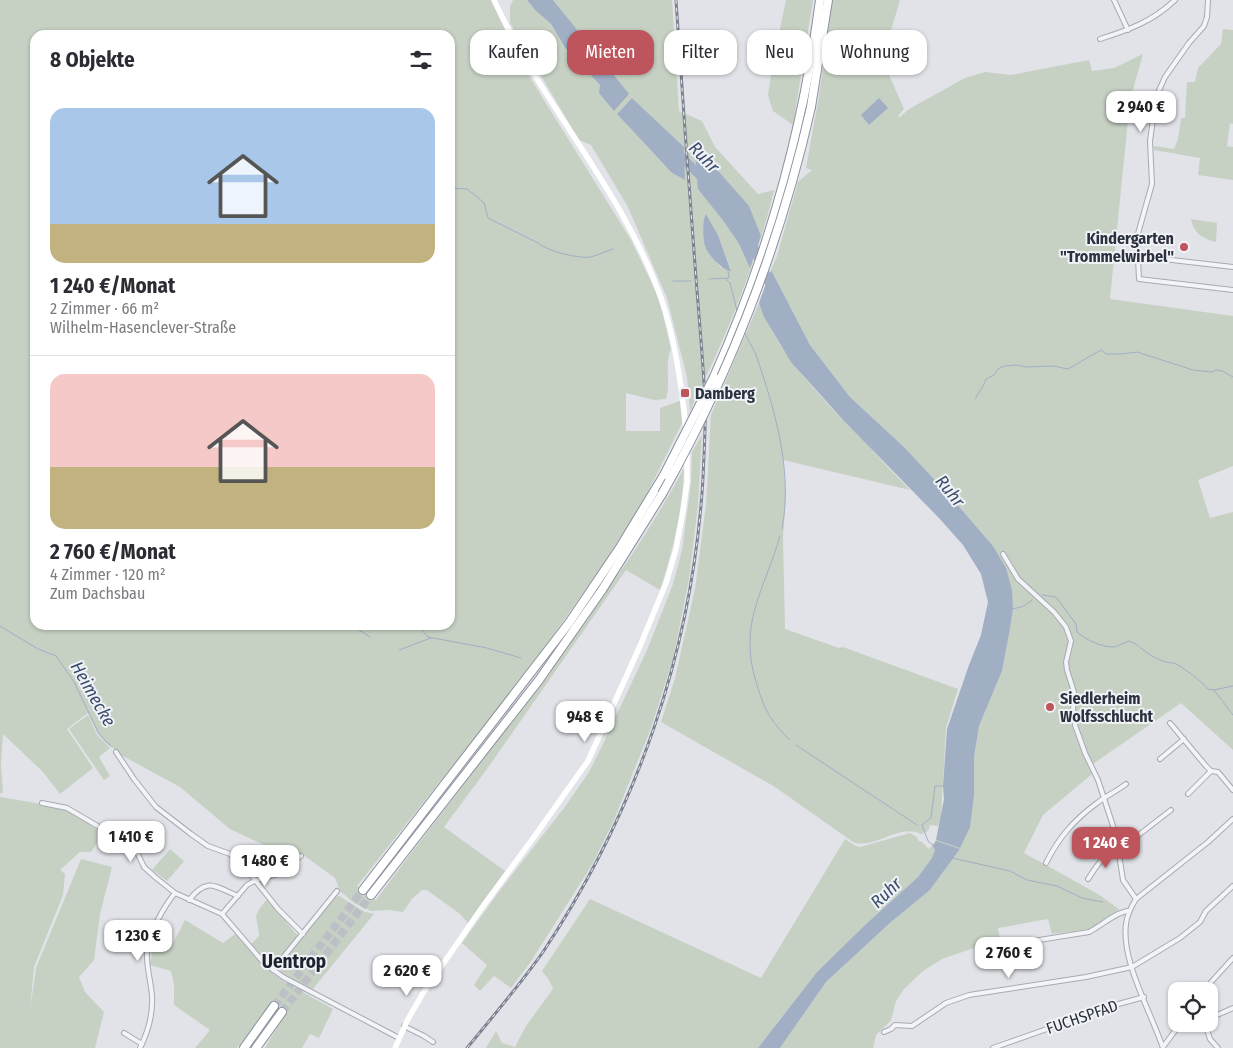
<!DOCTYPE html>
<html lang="de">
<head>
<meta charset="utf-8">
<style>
  :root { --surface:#fff; --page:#f2f2f3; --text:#2b2b33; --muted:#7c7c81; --line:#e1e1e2; --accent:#be555d }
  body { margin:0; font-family:"Fira Sans Condensed",sans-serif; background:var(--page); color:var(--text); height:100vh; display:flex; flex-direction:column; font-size:19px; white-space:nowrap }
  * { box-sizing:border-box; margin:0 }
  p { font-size:16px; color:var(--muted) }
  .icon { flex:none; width:28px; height:28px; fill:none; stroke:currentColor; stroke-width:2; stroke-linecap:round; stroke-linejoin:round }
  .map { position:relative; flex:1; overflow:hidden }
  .panel { position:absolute; left:30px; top:30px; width:425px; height:600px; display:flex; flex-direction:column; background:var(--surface); border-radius:15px; box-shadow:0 1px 4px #0004 }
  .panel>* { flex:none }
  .banner { position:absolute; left:470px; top:30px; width:475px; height:45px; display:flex; gap:10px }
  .controls { position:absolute; left:1168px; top:982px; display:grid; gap:10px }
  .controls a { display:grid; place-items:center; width:50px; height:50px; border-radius:10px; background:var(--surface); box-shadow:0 1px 4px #0004; font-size:25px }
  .price { position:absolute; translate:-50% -42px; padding:0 11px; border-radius:10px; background:#fff; color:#222; font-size:16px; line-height:32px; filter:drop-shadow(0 1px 2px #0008) }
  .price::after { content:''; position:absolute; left:50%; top:30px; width:15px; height:11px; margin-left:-8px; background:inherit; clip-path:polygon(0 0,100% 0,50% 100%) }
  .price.on { background:var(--accent); color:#fff }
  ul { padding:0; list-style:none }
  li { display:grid; align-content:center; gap:10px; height:265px; padding:0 20px }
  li+li { border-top:1px solid var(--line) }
  li span { display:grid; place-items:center; height:155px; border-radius:15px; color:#555 }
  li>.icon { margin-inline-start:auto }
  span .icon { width:90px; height:90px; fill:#fffc; stroke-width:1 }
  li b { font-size:21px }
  h2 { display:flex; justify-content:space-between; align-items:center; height:60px; padding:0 20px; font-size:21px }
  .chip { padding:0 18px; border-radius:15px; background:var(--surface); box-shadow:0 1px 4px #0004; font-size:18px; line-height:45px }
  .chip.on { background:var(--accent); color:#fff }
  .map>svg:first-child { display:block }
  .green { fill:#c6d1c3; fill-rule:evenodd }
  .water { fill:#a0afc4 }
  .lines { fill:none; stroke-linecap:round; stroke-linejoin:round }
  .stream { stroke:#a0afc4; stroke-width:1 }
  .river { stroke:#a0afc4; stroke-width:9 }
  .motorway-tunnel { stroke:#bdbfc6; stroke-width:8; stroke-dasharray:8 4; stroke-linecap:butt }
  .minor-casing { stroke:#a7aab2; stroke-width:6 }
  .motorway-casing { stroke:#8a909d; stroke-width:10 }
  .minor { stroke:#f3f4f7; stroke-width:4 }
  .secondary { stroke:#fff; stroke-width:5.5 }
  .motorway { stroke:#fff; stroke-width:8 }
  .rail-casing { stroke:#7c8290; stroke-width:3 }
  .rail { stroke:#f0f2f6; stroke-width:1; stroke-dasharray:4; stroke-linecap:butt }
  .motorway-bridge-casing { stroke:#8a909d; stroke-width:10; stroke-linecap:butt }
  .motorway-bridge { stroke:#fff; stroke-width:8 }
  .poi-dot { fill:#be555d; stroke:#f0f2f6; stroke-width:2 }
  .labels { text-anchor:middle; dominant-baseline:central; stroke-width:4; stroke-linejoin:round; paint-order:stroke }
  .poi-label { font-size:16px; font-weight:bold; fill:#2b313e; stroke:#f0f2f6; text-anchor:start }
  .street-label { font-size:16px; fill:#2b313e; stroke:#f0f2f6 }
  .water-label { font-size:18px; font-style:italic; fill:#3a4d6d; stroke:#f0f2f6 }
  .quarter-label { font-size:19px; font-weight:bold; fill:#1d222f; stroke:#f0f2f6 }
</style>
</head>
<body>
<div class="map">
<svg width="1233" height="1048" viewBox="0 0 1233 1048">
  <rect width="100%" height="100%" fill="#e1e3e8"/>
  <g class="green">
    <path d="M0,0H492L516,55L631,240L659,298L671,349C664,364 671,382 666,399L654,400L626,393V431H660V408L680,401L682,423L645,498L603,565L530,668L357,886L376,900C440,814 507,730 570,643C611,586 651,530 684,468C683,509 673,551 660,590L626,570L487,769L444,827L505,871L468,923L460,914L427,890H422L412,899L403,912L389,910L371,911L354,903L340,891L335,878L302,854L297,853L292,858L230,829L180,787L121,755C115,747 114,750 108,745C98,737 93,724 88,713L67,729L93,768L60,794L43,772L3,734L1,764L3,793H0ZM35,35H450V625H35Z"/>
    <path d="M513,0H527L535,10L551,24L565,49L600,85L614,110L564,14L553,0H672L679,111L702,121L715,147L758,194L774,190C756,267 724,340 690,411L687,377L667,298L628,207L591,145L579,140L510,23V7ZM632,98L684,147L685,180L672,173L617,114ZM706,214L718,235L731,269L720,267L705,247ZM722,219L761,236L750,267L739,244Z"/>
    <polygon points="786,0 813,0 793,125 773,111 768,95 774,56"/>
    <polygon points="832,0 900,0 885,51 886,68 904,109 898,116 900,117 909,109 965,78 985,72 1011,75 1089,60 1092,71 1114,68 1143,54 1130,100 1110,299 1233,316 1233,466 1198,480 1210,518 1233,512 1233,750 1181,703 1090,766 1092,774 1043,815 1024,853 1098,894 1119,909 1100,924 1089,929 1052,934 1048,919 998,928 1000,939 983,942 974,948 942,959 923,971 904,989 896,1001 891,1020 876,1035 873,1048 780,1048 826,982 891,922 930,890 960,849 935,850 933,858 918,877 865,925 817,972 758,1048 486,1048 496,1031 502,1043 515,1047 526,1026 553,989 549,980 542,971 590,899 761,978 845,839 854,845 860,847 910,833 917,837 919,841 922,842 929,849 936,840 960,848 974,795 974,757 979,726 1002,671 1013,609 993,546 949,495 905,448 850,397 810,345 771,270 777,256 798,182 812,170 806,168 819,96"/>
    <polygon points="1223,29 1233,30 1233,124 1230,123 1227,146 1233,147 1233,180 1198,175 1200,158 1154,150 1154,146 1174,149 1178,139 1181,118 1185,118 1187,82 1195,82 1198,68 1221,44"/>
    <path d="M1191,219L1217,223L1216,242C1203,239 1193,233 1191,219Z"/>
    <path d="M759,303C779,356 821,397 860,437C877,455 893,473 910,490L783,460L786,493L783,538L785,629L839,648L843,647L958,689L946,728L941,816L938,826L930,825L928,831L921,834C898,823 876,850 853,842L775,787L661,722L675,678L695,589L706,505L711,415Z"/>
    <polygon points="702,435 698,505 689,579 673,659 651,728 614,820 593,863 532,960 511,988 494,976 480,991 474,985 487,965 462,943 498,893 564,808 589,772 601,748 648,648 673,584 682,550 691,483 692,452"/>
    <polygon points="88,715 97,735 110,748 99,757 110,776 104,780 69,729"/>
    <polygon points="0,797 66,808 103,834 91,852 80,852 60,870 65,874 63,895 34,967 30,1010 36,968 81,859 112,867 100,914 94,960 79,977 85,992 104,1012 95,1048 0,1048"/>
    <polygon points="170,849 184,861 167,881 152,870"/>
    <polygon points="339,896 365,912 374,914 312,990 281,972 280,965 335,897"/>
    <path d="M267,899L298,936L276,963L269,965L251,944L259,936C258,913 250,921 267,899Z"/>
    <polygon points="185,920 223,943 235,934 268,970 281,980 333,1009 319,1038 310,1034 302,1048 265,1048 283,1017 270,1007 237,1048 195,1048 210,1030 174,1005 174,985 171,971 150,965 154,937 172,945"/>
  </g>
  <g class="water">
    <polygon points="527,0 553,0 629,94 614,111 599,93 600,85 565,48 551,24 535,10"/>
    <polygon points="632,98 684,147 685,180 672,173 617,114"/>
    <polygon points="879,98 888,108 869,125 861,115"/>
    <polygon points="695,153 719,172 749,206 761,236 750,268 739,244 722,219 698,189"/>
    <path d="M706,214L718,235L731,271C722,270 708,255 705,246C703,238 702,221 706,214Z"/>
    <polygon points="771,270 810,345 850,397 905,448 949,495 993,546 1006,568 1012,590 1013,609 1009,634 1002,671 979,726 974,757 974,795 970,827 960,848 936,840 944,799 943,786 947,729 969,665 981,635 988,602 981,574 963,545 939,518 844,421 791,362 764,317 759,303"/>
    <polygon points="936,841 960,849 930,890 891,922 826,982 780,1048 758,1048 817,972 865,925 918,877 932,858 935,850 933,846"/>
  </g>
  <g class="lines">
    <g class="stream">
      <path d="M450,188L467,189L476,196L484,203L488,218L538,243C548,251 577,259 591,257C598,255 606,251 613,249"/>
      <polyline points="30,205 35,208"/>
      <polyline points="709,279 729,278 728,271"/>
      <polyline points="726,279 730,283 737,311"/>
      <polyline points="673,281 691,281"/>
      <path d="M744,331C747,339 753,347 756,355C775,410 793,471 782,529"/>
      <polyline points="975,399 983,386 986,379 994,375 998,369 1004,366 1016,365 1027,367 1053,366 1068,369 1101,350 1106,354 1121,354 1137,352 1193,370 1212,372 1216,370 1222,371 1233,377"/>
      <path d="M780,536C764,592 737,624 757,685C765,711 771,722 790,740"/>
      <path d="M1042,595L1056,597L1076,624L1077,632C1086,640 1101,647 1114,647C1118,646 1124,643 1129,641C1138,644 1143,651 1152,656C1155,657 1159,660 1163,661C1167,663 1174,662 1178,665C1189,672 1199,679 1208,689L1214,690L1233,715"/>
      <polyline points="1013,609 1024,606 1032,600"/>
      <polyline points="417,625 428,637 487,648 521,658"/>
      <polyline points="0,626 38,649 56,656 74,682 99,734 111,746"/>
      <polyline points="356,628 370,637"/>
      <polyline points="399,650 431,638"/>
      <polyline points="1214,690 1233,686"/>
      <polyline points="796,745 917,825"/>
      <polyline points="934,846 928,841 922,825 931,818 935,786 943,786"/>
      <polyline points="952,858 1010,871 1027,880 1057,886 1082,898 1103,902"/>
    </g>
    <g class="river">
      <polyline points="677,152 704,180"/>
      <polyline points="751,241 772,289"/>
    </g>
    <g class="motorway-tunnel">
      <polyline points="274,1006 363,890"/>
      <polyline points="282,1012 371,895"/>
    </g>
    <defs>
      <g id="minor">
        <polyline points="1114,0 1128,30"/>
        <polyline points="1208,0 1207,17 1204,26 1189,43 1165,77 1156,97 1150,141 1152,184 1137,237 1139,279 1233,290"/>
        <path d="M1100,39C1129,30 1153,21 1175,0"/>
        <polyline points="1137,256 1233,267"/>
        <path d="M1003,554L1018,579L1054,612L1066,627L1071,641L1066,662L1067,670L1074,692L1073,709L1075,725L1085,753L1098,780L1116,835L1123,880L1136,899C1131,907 1127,914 1126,924C1121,961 1151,1012 1163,1048"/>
        <polyline points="1170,723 1206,766 1211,771 1218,772 1233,790"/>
        <polyline points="116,752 134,779 156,807 191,834 208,846 230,854 247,870 278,909 303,934"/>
        <polyline points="1160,759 1184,739"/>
        <polyline points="1188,794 1211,771"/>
        <polyline points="42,803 67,808 135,848 144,867 155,877 175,893 222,914 264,963 283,977 399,1038"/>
        <path d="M1046,863C1059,837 1074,820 1097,803C1106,796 1117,791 1126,784"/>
        <path d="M1088,879C1096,867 1103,854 1118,851L1171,810"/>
        <polyline points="1136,899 1208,842 1233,819"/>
        <path d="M189,900C207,877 214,886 238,896"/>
        <polyline points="222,914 247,885 256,880 281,873 292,861 301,856"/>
        <path d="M996,947L1089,932C1101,926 1116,912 1128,911"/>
        <polyline points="273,970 337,891"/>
        <polyline points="1203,991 1233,958"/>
        <polyline points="1209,1016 1217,1015 1233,1008"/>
        <polyline points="1205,1024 1210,1039 1218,1048"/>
        <polyline points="404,1026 424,1036 433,1042"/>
        <polyline points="884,1032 891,1029 895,1025 912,1026 946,1003 969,995 1086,977 1132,967 1180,938 1200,922 1206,911 1233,886"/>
        <polyline points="124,1033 142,1044"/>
        <polyline points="1163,1047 1180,1024"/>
        <path d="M140,1048C148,1032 153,1015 152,996C151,981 146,967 147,951C148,934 165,905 175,893"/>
        <polyline points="993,1048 1115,1005 1144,997"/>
      </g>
      <g id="motorway">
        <polyline points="811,107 828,0"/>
        <path d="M714,377C768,256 803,131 820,0"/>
        <polyline points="363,890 569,623 619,549 664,475"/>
        <polyline points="371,895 539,680 602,590 662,494"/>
        <polyline points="244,1048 274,1006"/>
        <polyline points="256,1048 282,1012"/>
      </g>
    </defs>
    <use href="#minor" class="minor-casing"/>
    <use href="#motorway" class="motorway-casing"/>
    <use href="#minor" class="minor"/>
    <g class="secondary">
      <path d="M494,0C542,105 624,191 662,301C676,343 682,387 686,431"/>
      <polyline points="395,1048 407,1021 423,993 481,909 534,837 588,761 640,646 666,583 676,549 683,511 687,482 687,450"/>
    </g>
    <use href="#motorway" class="motorway"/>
    <defs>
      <path id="rail" d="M467,1048C493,1016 520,985 543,952C638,809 693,648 703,478C704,452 706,425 705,400C703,359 699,318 696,278C689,185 682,93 676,0"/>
    </defs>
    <use href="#rail" class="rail-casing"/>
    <use href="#rail" class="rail"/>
    <defs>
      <g id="motorway-bridge">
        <polyline points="664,475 714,377"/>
        <path d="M662,494C731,372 780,244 811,107"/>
      </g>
    </defs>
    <use href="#motorway-bridge" class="motorway-bridge-casing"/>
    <use href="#motorway-bridge" class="motorway-bridge"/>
  </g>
  <g class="poi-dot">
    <circle cx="1184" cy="247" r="5"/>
    <rect x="680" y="388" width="10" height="10" rx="2.5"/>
    <circle cx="1050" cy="707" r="5"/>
  </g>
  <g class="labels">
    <g class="poi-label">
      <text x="1174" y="238" text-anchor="end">Kindergarten<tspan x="1174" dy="18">"Trommelwirbel"</tspan></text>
      <text x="695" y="393">Damberg</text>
      <text x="1060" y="698">Siedlerheim<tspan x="1060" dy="18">Wolfsschlucht</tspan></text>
    </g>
    <g class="street-label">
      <text transform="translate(1082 1017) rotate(-19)">FUCHSPFAD</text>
    </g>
    <g class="water-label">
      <text transform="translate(704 157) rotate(46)">Ruhr</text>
      <text transform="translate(950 491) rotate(51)">Ruhr</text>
      <text transform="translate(93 694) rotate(60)">Heimecke</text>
      <text transform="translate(886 893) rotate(-44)">Ruhr</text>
    </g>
    <g class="quarter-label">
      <text x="294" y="961">Uentrop</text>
    </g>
  </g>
</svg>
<div class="controls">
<a><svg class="icon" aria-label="locate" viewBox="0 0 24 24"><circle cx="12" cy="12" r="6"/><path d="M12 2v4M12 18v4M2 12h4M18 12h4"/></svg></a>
</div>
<b class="price" style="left:1141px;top:133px">2 940 €</b>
<b class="price" style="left:585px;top:743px">948 €</b>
<b class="price" style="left:131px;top:863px">1 410 €</b>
<b class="price on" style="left:1106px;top:869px">1 240 €</b>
<b class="price" style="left:265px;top:887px">1 480 €</b>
<b class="price" style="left:138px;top:962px">1 230 €</b>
<b class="price" style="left:1009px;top:979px">2 760 €</b>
<b class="price" style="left:407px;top:997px">2 620 €</b>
<div class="banner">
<a class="chip">Kaufen</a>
<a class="chip on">Mieten</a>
<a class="chip">Filter</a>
<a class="chip">Neu</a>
<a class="chip">Wohnung</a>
</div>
<section class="panel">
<h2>8 Objekte<svg class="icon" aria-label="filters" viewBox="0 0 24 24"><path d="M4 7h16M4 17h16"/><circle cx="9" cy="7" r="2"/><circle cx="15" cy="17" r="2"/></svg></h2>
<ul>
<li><span style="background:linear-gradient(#a9c7e8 75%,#c2b280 0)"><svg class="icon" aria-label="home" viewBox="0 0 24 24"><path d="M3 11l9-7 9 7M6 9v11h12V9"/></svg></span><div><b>1 240 €/Monat</b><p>2 Zimmer · 66 m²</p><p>Wilhelm-Hasenclever-Straße</p></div></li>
<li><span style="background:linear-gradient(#f6c9c9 60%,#c2b280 0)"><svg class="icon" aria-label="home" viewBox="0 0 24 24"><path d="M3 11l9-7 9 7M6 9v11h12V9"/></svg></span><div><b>2 760 €/Monat</b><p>4 Zimmer · 120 m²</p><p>Zum Dachsbau</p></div></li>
</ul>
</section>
</div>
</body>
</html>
